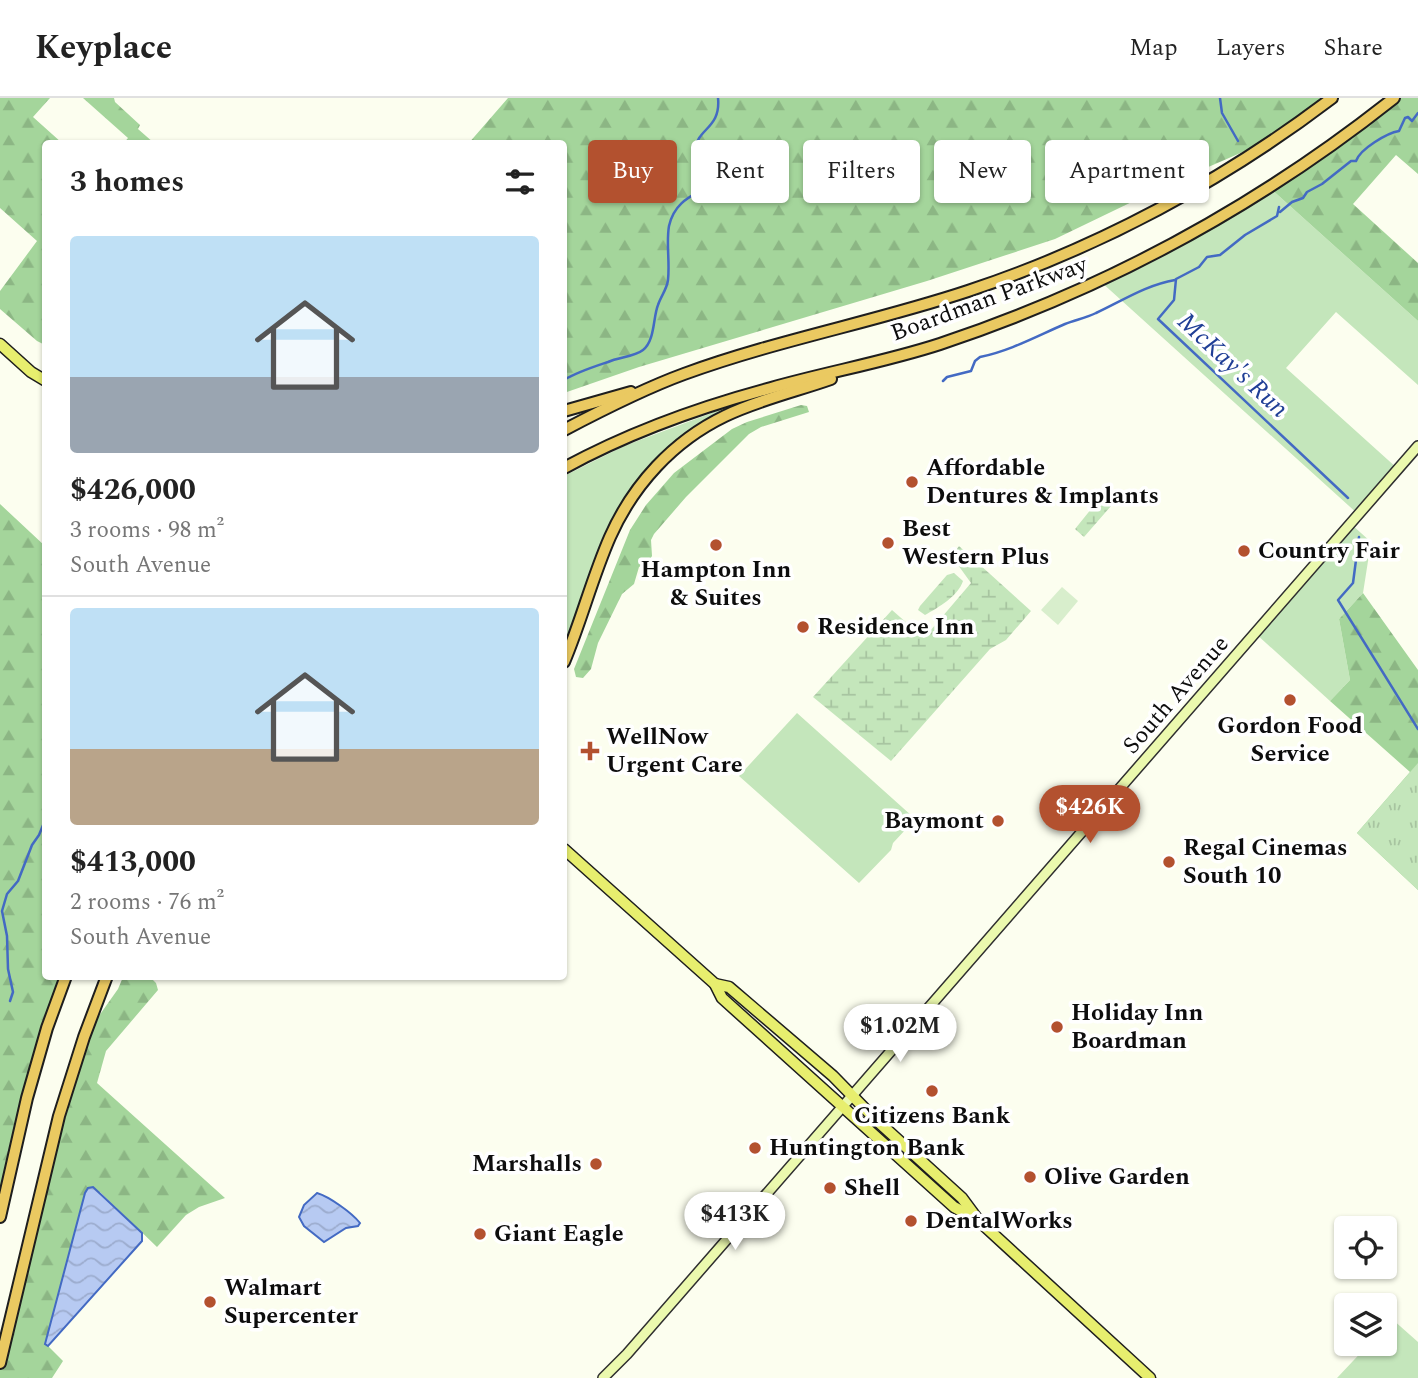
<!DOCTYPE html>
<html lang="en">
<head>
<meta charset="utf-8">
<style>
  :root { --surface:#fff; --page:#f2f2f2; --text:#222; --muted:#767676; --line:#e0e0e0; --accent:#b3512f }
  body { margin:0; font-family:Spectral,serif; background:var(--page); color:var(--text); height:100vh; display:flex; flex-direction:column; font-size:26px; white-space:nowrap }
  * { box-sizing:border-box; margin:0 }
  p { font-size:23px; color:var(--muted) }
  .icon { flex:none; width:38px; height:38px; fill:none; stroke:currentColor; stroke-width:2; stroke-linecap:round; stroke-linejoin:round }
  .map { position:relative; flex:1; overflow:hidden }
  .panel { position:absolute; left:42px; top:42px; width:525px; height:840px; display:flex; flex-direction:column; background:var(--surface); border-radius:7px; box-shadow:0 2px 5px #0004 }
  .panel>* { flex:none }
  .top-card { position:absolute; left:588px; top:42px; width:665px; height:63px; display:flex; gap:14px }
  .fabs { position:absolute; left:1334px; top:1118px; display:grid; gap:14px }
  .fabs a { display:grid; place-items:center; width:63px; height:63px; border-radius:7px; background:var(--surface); box-shadow:0 2px 5px #0004; font-size:35px }
  .price { position:absolute; translate:-50% -60px; padding:0 16px; border-radius:24px; background:#fff; color:#222; font-size:23px; line-height:46px; filter:drop-shadow(0 2px 4px #0008) }
  .price::after { content:''; position:absolute; left:50%; top:42px; width:21px; height:16px; margin-left:-10px; background:inherit; clip-path:polygon(0 0,100% 0,50% 100%) }
  .price.current { background:var(--accent); color:#fff }
  ul { padding:0; list-style:none }
  li { display:grid; align-content:center; gap:14px; height:371px; padding:0 28px }
  li+li { border-top:2px solid var(--line) }
  li span { display:grid; place-items:center; height:217px; border-radius:7px; color:#555 }
  li>.icon { margin-inline-start:auto }
  span .icon { width:126px; height:126px; fill:#fffc; stroke-width:1 }
  li b { font-size:30px }
  h2 { display:flex; justify-content:space-between; align-items:center; height:84px; padding:0 28px; font-size:30px }
  .chip { padding:0 24px; border-radius:7px; background:var(--surface); box-shadow:0 2px 5px #0004; font-size:24px; line-height:63px }
  .chip.current { background:var(--accent); color:#fff }
  header { display:flex; align-items:center; gap:42px; box-sizing:border-box; height:98px; padding:0 35px; background:var(--surface); border-bottom:2px solid var(--line) }
  header strong { font-size:33px }
  nav { display:flex; gap:38px; margin-inline-start:auto; font-size:24px }
  .map>svg:first-child { display:block }
  .grass { fill:#c4e6bb }
  .forest { fill:url(#forest-firs) }
  .wetland { fill:url(#wetland-marsh) }
  .park { fill:url(#park-tufts) }
  .pitch { fill:#d8eecc }
  .water { fill:url(#water-waves); stroke:#436ac3; stroke-width:2 }
  .lines { fill:none; stroke-linecap:round; stroke-linejoin:round }
  .stream { stroke:#436ac3; stroke-width:2.5 }
  .secondary-casing { stroke:#2f2f2f; stroke-width:12 }
  .primary-casing { stroke:#1e1e1e; stroke-width:13 }
  .motorway-casing { stroke:#1e1e1e; stroke-width:14 }
  .secondary { stroke:#ebf9ae; stroke-width:9 }
  .primary { stroke:#e7ee6e; stroke-width:10 }
  .motorway { stroke:#eac961; stroke-width:10 }
  .poi-dot { fill:#b3512f; stroke:#fff; stroke-width:2.5 }
  .labels { text-anchor:middle; dominant-baseline:central; stroke-width:7; stroke-linejoin:round; paint-order:stroke }
  .street-label { font-size:24px; fill:#0d0d0d; stroke:#fff }
  .poi-label { font-size:24px; font-weight:bold; fill:#0d0d0d; stroke:#fff; text-anchor:start }
  .water-label { font-size:26px; font-style:italic; fill:#203f96; stroke:#fff }
</style>
</head>
<body>
<header>
<strong>Keyplace</strong>
<nav><a>Map</a><a>Layers</a><a>Share</a></nav>
</header>
<div class="map">
<svg width="1418" height="1280" viewBox="0 0 1418 1280">
  <defs>
    <pattern id="forest-firs" width="22" height="20" patternUnits="userSpaceOnUse" patternTransform="scale(1.75)"><rect width="22" height="20" fill="#a4d59b"/><path d="M5 1l3.5 6h-7zM16 11l3.5 6h-7z" fill="#8cb684"/></pattern>
    <pattern id="wetland-marsh" width="20" height="14" patternUnits="userSpaceOnUse" patternTransform="scale(1.75)"><rect width="20" height="14" fill="#c4e6bb"/><path d="M1 5h8M5 5V1M11 12h8M15 12V8" fill="none" stroke="#a7c4a0"/></pattern>
    <pattern id="park-tufts" width="24" height="20" patternUnits="userSpaceOnUse" patternTransform="scale(1.75)"><rect width="24" height="20" fill="#c4e6bb"/><path d="M3 7l-1-3M5 7V3M7 7l1-3M15 17l-1-3M17 17v-4M19 17l1-3" fill="none" stroke="#a7c4a0"/></pattern>
    <pattern id="water-waves" width="16" height="10" patternUnits="userSpaceOnUse" patternTransform="scale(1.75)"><rect width="16" height="10" fill="#b7caf2"/><path d="M0 5q4-4 8 0t8 0" fill="none" stroke="#9cacce"/></pattern>
  </defs>
  <rect width="100%" height="100%" fill="#fcfeef"/>
  <g class="grass">
    <polygon points="1270,90 1418,223 1418,287 1336,214 1286,270 1398,371 1359,417 1100,183"/>
    <polygon points="725,310 726,313 632,392 564,557 564,378 624,348"/>
    <polygon points="1351,426 1371,444 1363,495 1339,521 1350,582 1330,603 1255,535"/>
    <polygon points="797,615 912,718 904,727 907,730 893,745 891,752 859,785 739,678"/>
    <polygon points="1392,1221 1418,1244 1418,1280 1337,1280 1369,1246 1384,1246 1384,1229"/>
  </g>
  <g class="forest">
    <polygon points="0,0 50,0 33,19 62,45 46,46 45,247 37,243 0,211 0,193 37,143 0,110"/>
    <polygon points="83,0 114,0 115,4 140,27 138,31 154,45 124,45 128,40"/>
    <polygon points="508,0 1332,0 1277,39 1167,87 1055,141 927,183 639,269 564,295 564,46 468,46"/>
    <polygon points="1394,0 1418,0 1418,76 1396,57 1353,106 1418,165 1418,223 1270,90"/>
    <polygon points="801,307 807,308 809,314 761,329 749,336 686,399 654,436 651,442 652,458 649,463 639,469 634,486 622,496 598,545 591,571 583,580 576,579 574,571 630,432 646,407 674,375 732,331 747,324"/>
    <polygon points="0,406 45,448 46,878 66,879 62,887 0,1119"/>
    <polygon points="1363,495 1418,572 1418,792 1357,735 1410,674 1330,603 1350,582 1339,521"/>
    <polygon points="123,879 150,879 156,885 158,892 106,953 97,985 225,1100 199,1109 186,1117 157,1149 100,1094 45,1245 63,1263 52,1280 0,1280 0,1265 84,939 118,891"/>
  </g>
  <g class="wetland">
    <polygon points="1098,400 1111,408 1084,439 1075,431 1096,405"/>
    <polygon points="959,448 1031,513 1006,542 990,551 891,663 813,599 892,512 924,540 971,485 958,467 954,455"/>
    <path d="M954,475L963,483C958,498 939,509 925,517L918,512L920,508L947,477Z"/>
  </g>
  <polygon class="park" points="1418,665 1418,792 1357,735"/>
  <polygon class="pitch" points="1062,489 1078,503 1058,527 1041,512"/>
  <g class="water">
    <polygon points="93,1089 142,1135 142,1143 48,1248 45,1246 85,1095 88,1090"/>
    <path d="M317,1095C330,1099 352,1115 360,1125L358,1128L346,1130L324,1144L304,1128L299,1119L304,1107Z"/>
  </g>
  <g class="lines">
    <g class="stream">
      <polyline points="1220,0 1222,15 1238,43"/>
      <polyline points="1279,109 1277,118 1245,137 1220,157 1207,159 1199,169 1176,181 1174,202 1158,221 1348,400"/>
      <path d="M1280,114L1292,104L1303,100L1307,94L1322,86L1351,63H1356C1360,51 1387,35 1399,33L1405,20L1408,19L1412,23L1418,15"/>
      <path d="M564,282C577,274 593,269 608,264C619,259 634,259 643,252C655,243 653,219 658,207C661,198 667,191 668,182C670,164 666,145 669,128C677,92 713,96 718,76C722,62 700,59 695,51C698,30 721,30 718,0"/>
      <path d="M943,283L947,279L971,273L975,263L980,259C1010,253 1037,238 1065,226C1075,222 1086,220 1096,215C1122,203 1146,187 1175,182"/>
      <polyline points="1359,439 1353,485 1338,502 1418,631"/>
      <polyline points="10,903 13,894 8,871 7,838 2,813 7,796 18,783 32,747 39,737 46,720"/>
    </g>
    <defs>
      <polyline id="secondary" points="603,1280 627,1256 1418,348"/>
      <g id="primary">
        <polyline points="0,246 31,274 46,283"/>
        <polyline points="564,751 715,886 722,900 954,1109 976,1121"/>
        <polyline points="715,886 729,889 833,978 874,1020 962,1100 979,1123 1150,1280"/>
      </g>
      <g id="motorway">
        <polyline points="564,313 631,294"/>
        <path d="M564,332C602,312 643,291 684,276C777,242 875,224 968,193C1098,150 1223,83 1332,0"/>
        <path d="M564,370C628,335 700,309 771,290C827,274 885,264 940,246C1105,191 1258,108 1394,0"/>
        <path d="M564,564C581,524 592,480 610,439C633,387 673,343 725,318C758,302 797,293 831,281"/>
        <polyline points="0,1119 27,1000 47,930 66,878"/>
        <polyline points="0,1265 59,1018 84,939 107,878"/>
      </g>
    </defs>
    <use href="#secondary" class="secondary-casing"/>
    <use href="#primary" class="primary-casing"/>
    <use href="#motorway" class="motorway-casing"/>
    <use href="#secondary" class="secondary"/>
    <use href="#primary" class="primary"/>
    <use href="#motorway" class="motorway"/>
  </g>
  <g class="poi-dot">
    <circle cx="912" cy="384" r="7"/>
    <circle cx="888" cy="445" r="7"/>
    <circle cx="716" cy="447" r="7"/>
    <circle cx="1244" cy="453" r="7"/>
    <circle cx="803" cy="529" r="7"/>
    <circle cx="1290" cy="602" r="7"/>
    <path d="M586.5 642.5h7v7h7v7h-7v7h-7v-7h-7v-7h7z"/>
    <circle cx="998" cy="723" r="7"/>
    <circle cx="1169" cy="764" r="7"/>
    <circle cx="1057" cy="929" r="7"/>
    <circle cx="932" cy="993" r="7"/>
    <circle cx="755" cy="1050" r="7"/>
    <circle cx="596" cy="1066" r="7"/>
    <circle cx="1030" cy="1079" r="7"/>
    <circle cx="830" cy="1090" r="7"/>
    <circle cx="911" cy="1123" r="7"/>
    <circle cx="480" cy="1136" r="7"/>
    <circle cx="210" cy="1204" r="7"/>
  </g>
  <g class="labels">
    <g class="street-label">
      <text transform="translate(989 201) rotate(-20)">Boardman Parkway</text>
      <text transform="translate(1176 597) rotate(-49)">South Avenue</text>
    </g>
    <g class="poi-label">
      <text x="926" y="370">Affordable<tspan x="926" dy="28">Dentures &amp; Implants</tspan></text>
      <text x="902" y="431">Best<tspan x="902" dy="28">Western Plus</tspan></text>
      <text x="1258" y="453">Country Fair</text>
      <text x="716" y="472" text-anchor="middle">Hampton Inn<tspan x="716" dy="28">&amp; Suites</tspan></text>
      <text x="817" y="529">Residence Inn</text>
      <text x="1290" y="628" text-anchor="middle">Gordon Food<tspan x="1290" dy="28">Service</tspan></text>
      <text x="606" y="639">WellNow<tspan x="606" dy="28">Urgent Care</tspan></text>
      <text x="984" y="723" text-anchor="end">Baymont</text>
      <text x="1183" y="750">Regal Cinemas<tspan x="1183" dy="28">South 10</tspan></text>
      <text x="1071" y="915">Holiday Inn<tspan x="1071" dy="28">Boardman</tspan></text>
      <text x="932" y="1018" text-anchor="middle">Citizens Bank</text>
      <text x="769" y="1050">Huntington Bank</text>
      <text x="582" y="1066" text-anchor="end">Marshalls</text>
      <text x="1044" y="1079">Olive Garden</text>
      <text x="844" y="1090">Shell</text>
      <text x="925" y="1123">DentalWorks</text>
      <text x="494" y="1136">Giant Eagle</text>
      <text x="224" y="1190">Walmart<tspan x="224" dy="28">Supercenter</tspan></text>
    </g>
    <g class="water-label">
      <text transform="translate(1233 267) rotate(43)">McKay's Run</text>
    </g>
  </g>
</svg>
<div class="fabs">
<a><svg class="icon" aria-label="locate" viewBox="0 0 24 24"><circle cx="12" cy="12" r="6"/><path d="M12 2v4M12 18v4M2 12h4M18 12h4"/></svg></a>
<a><svg class="icon" aria-label="layers" viewBox="0 0 24 24"><path d="M12 4l9 5-9 5-9-5zM3 14l9 5 9-5"/></svg></a>
</div>
<b class="price current" style="left:1090px;top:747px">$426K</b>
<b class="price" style="left:900px;top:966px">$1.02M</b>
<b class="price" style="left:735px;top:1154px">$413K</b>
<div class="top-card">
<a class="chip current">Buy</a>
<a class="chip">Rent</a>
<a class="chip">Filters</a>
<a class="chip">New</a>
<a class="chip">Apartment</a>
</div>
<section class="panel">
<h2>3 homes<svg class="icon" aria-label="filters" viewBox="0 0 24 24"><path d="M4 7h16M4 17h16"/><circle cx="9" cy="7" r="2"/><circle cx="15" cy="17" r="2"/></svg></h2>
<ul>
<li><span style="background:linear-gradient(#bfe0f5 65%,#9aa5b1 0)"><svg class="icon" aria-label="home" viewBox="0 0 24 24"><path d="M3 11l9-7 9 7M6 9v11h12V9"/></svg></span><div><b>$426,000</b><p>3 rooms · 98 m²</p><p>South Avenue</p></div></li>
<li><span style="background:linear-gradient(#bfe0f5 65%,#b9a48a 0)"><svg class="icon" aria-label="home" viewBox="0 0 24 24"><path d="M3 11l9-7 9 7M6 9v11h12V9"/></svg></span><div><b>$413,000</b><p>2 rooms · 76 m²</p><p>South Avenue</p></div></li>
</ul>
</section>
</div>
</body>
</html>
